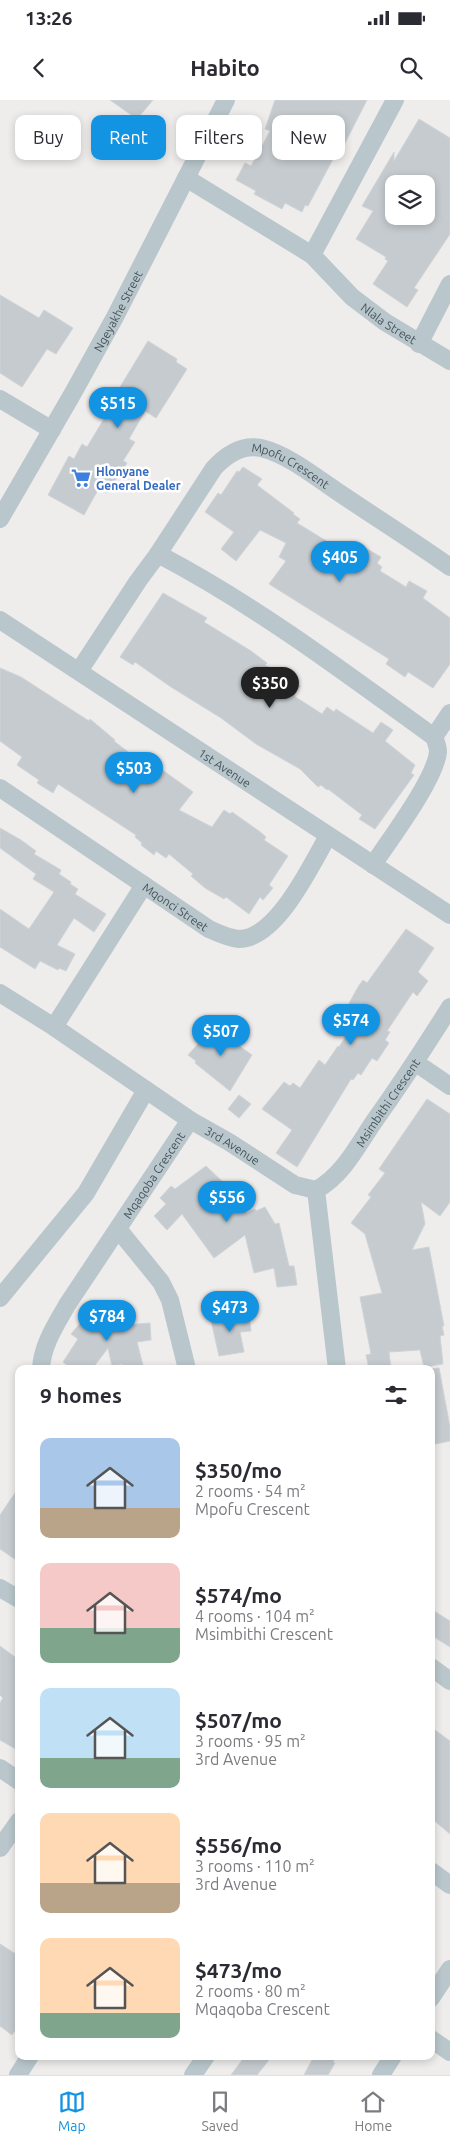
<!DOCTYPE html>
<html lang="en">
<head>
<meta charset="utf-8">
<style>
  :root { --surface:#fff; --page:#f2f2f3; --text:#2b2b33; --muted:#7c7c81; --line:#e1e1e2; --accent:#1394e2 }
  body { margin:0; font-family:Ubuntu,sans-serif; background:var(--page); color:var(--text); height:100vh; display:flex; flex-direction:column; font-size:19px; white-space:nowrap }
  * { box-sizing:border-box; margin:0 }
  p { font-size:16px; color:var(--muted) }
  .icon { flex:none; width:28px; height:28px; fill:none; stroke:currentColor; stroke-width:2; stroke-linecap:round; stroke-linejoin:round }
  .map { position:relative; flex:1; overflow:hidden }
  .side { position:absolute; left:15px; top:1265px; width:420px; height:695px; display:flex; flex-direction:column; background:var(--surface); border-radius:10px; box-shadow:0 2px 8px #0003 }
  .side>* { flex:none }
  .top-card { position:absolute; left:15px; top:15px; width:420px; height:45px; display:flex; gap:10px }
  .fabs { position:absolute; left:385px; top:75px; display:grid; gap:10px }
  .fabs a { display:grid; place-items:center; width:50px; height:50px; border-radius:10px; background:var(--surface); box-shadow:0 2px 8px #0003; font-size:25px }
  .price { position:absolute; translate:-50% -42px; padding:0 11px; border-radius:18px; background:var(--accent); color:#fff; font-size:16px; line-height:32px; filter:drop-shadow(0 1px 2px #0008) }
  .price::after { content:''; position:absolute; left:50%; top:30px; width:15px; height:11px; margin-left:-8px; background:inherit; clip-path:polygon(0 0,100% 0,50% 100%) }
  .price.current { background:#222; color:#fff }
  ul { padding:0; list-style:none }
  li { display:flex; align-items:center; gap:15px; height:125px; padding:0 25px }
  li span { display:grid; place-items:center; flex:none; width:140px; height:100px; border-radius:10px; color:#555 }
  li>.icon { margin-inline-start:auto }
  span .icon { width:60px; height:60px; fill:#fffc; stroke-width:1 }
  li b { font-size:21px }
  h2 { display:flex; justify-content:space-between; align-items:center; height:60px; padding:0 25px; font-size:21px }
  .pill { padding:0 18px; border-radius:10px; background:var(--surface); box-shadow:0 2px 8px #0003; font-size:18px; line-height:45px }
  .pill.current { background:var(--accent); color:#fff }
  .status { display:flex; justify-content:space-between; align-items:center; height:35px; padding:0 25px; background:var(--surface); direction:ltr }
  .status svg { height:14px; fill:currentColor }
  header { display:flex; justify-content:space-between; align-items:center; height:65px; padding:0 25px; background:var(--surface); font-size:22px; font-weight:600 }
  .tabs { display:flex; justify-content:space-around; align-items:center; height:70px; border-top:1px solid var(--line); background:var(--surface); font-size:14px; color:var(--muted) }
  .tabs a { display:grid; justify-items:center; gap:2px }
  .tabs .current { color:var(--accent) }
  .map>svg:first-child { display:block }
  .building { fill:#c5cbcf; stroke:#cfd4d8; fill-rule:evenodd }
  .lines { fill:none; stroke-linecap:round; stroke-linejoin:round }
  .street { stroke:#b9c7cc; stroke-width:18 }
  .labels { text-anchor:middle; dominant-baseline:central; stroke-width:5; stroke-linejoin:round; paint-order:stroke }
  .street-label { font-size:12px; fill:#44535a; stroke:#fff }
  .shop-label { font-size:12px; font-weight:bold; fill:#366cbe; stroke:#fff; text-anchor:start }
</style>
</head>
<body>
<div class="status"><b>13:26</b><svg viewBox="0 0 49 12"><path d="M0 12V9h3v3zM5 12V6h3v6zM10 12V3h3v9zM15 12V0h3v12zM26 1h20v11H26zM47 4h2v5h-2z"/></svg></div>
<header><svg class="icon" aria-label="back" viewBox="0 0 24 24"><path d="M15 5l-7 7 7 7"/></svg>Habito<svg class="icon" aria-label="search" viewBox="0 0 24 24"><circle cx="10" cy="10" r="6"/><path d="M15 15l6 6"/></svg></header>
<div class="map">
<svg width="450" height="1975" viewBox="0 0 450 1975">
  <rect width="100%" height="100%" fill="#efecec"/>
  <g class="building">
    <polygon points="110,0 153,0 137,19"/>
    <polygon points="275,0 367,0 344,45 335,60 333,59 308,106 305,105 302,112 285,103 282,109 254,94 256,91 236,80 245,63 251,66 270,31 265,29"/>
    <path d="M419,19L450,38V134L414,188L418,190L407,207L373,184L388,161L385,159L386,157L356,139L373,111L362,106L394,52V61ZM394,84H426V116H394Z"/>
    <polygon points="0,195 39,218 44,210 73,228 56,254 47,249 22,287 0,273"/>
    <polygon points="148,241 177,259 176,262 187,269 156,318 145,311 129,339 135,342 123,361 127,363 107,393 99,388 84,415 48,395 69,356 74,359 82,344 87,347 119,294 117,292"/>
    <polygon points="243,367 262,379 257,385 294,413 293,414 300,419 297,423 333,445 335,442 356,457 362,446 381,457 377,463 382,467 380,471 406,487 409,481 427,491 423,498 450,518 450,564 433,588 408,572 405,577 386,564 389,559 269,484 286,461 279,457 286,443 260,430 236,461 221,449 234,432 205,412 218,393 221,395 237,371 239,372"/>
    <polygon points="163,493 207,518 204,522 251,551 267,563 265,565 300,586 294,596 322,614 327,607 334,612 336,609 373,633 381,622 393,630 385,641 415,665 411,673 414,675 375,729 359,719 362,715 328,689 327,690 321,685 318,687 300,669 256,644 221,618 171,587 135,562 133,565 120,557"/>
    <polygon points="0,568 21,577 89,621 90,619 115,640 114,641 150,669 152,666 159,671 161,669 193,692 179,710 212,727 224,710 230,714 232,712 259,731 266,737 264,740 288,756 269,785 273,788 263,800 260,797 249,814 226,797 224,799 205,788 191,776 193,774 169,754 166,758 156,751 154,755 141,745 142,743 135,737 136,735 58,684 53,693 37,683 39,680 17,665 22,657 0,641"/>
    <polygon points="0,728 21,740 36,751 34,754 61,770 59,774 71,782 70,784 78,789 75,794 106,814 94,832 74,818 57,845 75,854 66,871 59,868 58,870 40,861 35,869 0,847 0,809 29,829 54,792 33,779 36,774 0,748"/>
    <polygon points="406,829 434,848 418,872 428,881 417,896 413,892 387,931 390,932 385,940 389,943 377,961 372,958 361,975 358,973 353,980 351,979 297,1067 276,1053 292,1030 262,1009 284,982 290,986 293,983 300,988 319,960 325,965 338,946 339,947 359,916 346,909 358,887 363,880 367,883"/>
    <polygon points="217,923 230,934 227,937 252,955 230,991 195,963 196,961 188,955"/>
    <polygon points="239,995 251,1004 239,1018 228,1009"/>
    <polygon points="427,999 450,1014 450,1102 440,1116 421,1102 425,1124 412,1150 429,1147 444,1226 442,1226 444,1235 440,1236 443,1264 424,1267 420,1250 389,1252 391,1269 369,1269 366,1255 371,1254 360,1197 382,1193 365,1134 351,1123 371,1097 368,1095 385,1073 379,1069"/>
    <polygon points="206,1066 226,1085 247,1113 255,1109 256,1111 265,1107 275,1124 279,1123 289,1166 294,1166 297,1185 277,1187 274,1168 254,1173 245,1135 214,1158 182,1114 167,1130 154,1116 166,1104 160,1098 171,1086 175,1089"/>
    <polygon points="96,1205 104,1211 106,1209 125,1225 150,1223 151,1240 137,1242 144,1269 123,1269 122,1264 112,1266 108,1248 92,1269 72,1269 63,1262 78,1239 71,1234"/>
    <polygon points="230,1212 231,1218 249,1214 251,1231 240,1232 244,1252 219,1256 210,1216"/>
    <polygon points="439,1268 450,1327 450,1341 431,1345 431,1269"/>
    <polygon points="19,1387 19,1462 0,1449 0,1415"/>
    <polygon points="431,1509 450,1521 450,1547 431,1535"/>
    <polygon points="0,1546 19,1560 19,1651 0,1640 0,1603 3,1598 0,1595"/>
    <polygon points="431,1627 450,1641 450,1734 431,1718"/>
    <polygon points="0,1844 19,1856 19,1925 12,1935 0,1926"/>
    <polygon points="245,1956 272,1956 257,1975 231,1975"/>
    <polygon points="314,1956 336,1956 333,1962 335,1963 328,1975 304,1975"/>
  </g>
  <g class="lines">
    <g class="street">
      <path id="s1" d="M186,78L312,155L352,197L385,222L450,261"/>
      <polyline points="312,155 395,0"/>
      <polyline points="419,244 450,184"/>
      <polyline points="0,299 52,330"/>
      <path id="s2" d="M0,419L73,293L115,217L226,0"/>
      <path id="s3" d="M158,454L214,368C226,355 242,344 261,348C289,355 314,376 338,392C375,417 413,441 450,467"/>
      <path id="s4" d="M0,520L450,815"/>
      <path d="M79,571L138,481L158,454C257,506 344,572 434,637C436,642 438,646 438,652C435,680 390,739 373,765"/>
      <polyline points="434,637 450,613"/>
      <path id="s5" d="M0,688L209,829C218,833 228,838 239,839C277,839 311,765 328,736"/>
      <path id="s6" d="M0,893L54,927L190,1020L229,1042L295,1085L316,1090"/>
      <polyline points="54,927 144,785"/>
      <polyline points="416,963 450,986"/>
      <path id="s7" d="M316,1090C342,1076 357,1047 373,1023C400,985 425,947 450,907"/>
      <polyline points="316,1090 337,1269"/>
      <polyline points="118,1129 161,1182 170,1200 187,1269"/>
      <polyline points="0,1198 86,1093 146,990"/>
      <path id="s8" d="M41,1269C42,1245 56,1225 67,1205L190,1020"/>
      <polyline points="0,1488 19,1499"/>
      <polyline points="431,1567 450,1581"/>
      <polyline points="0,1668 19,1681"/>
      <polyline points="0,1748 19,1721"/>
      <polyline points="431,1771 450,1785"/>
      <polyline points="431,1898 450,1869"/>
      <polyline points="431,1939 450,1952"/>
      <polyline points="18,1975 30,1956"/>
      <polyline points="193,1975 206,1956"/>
      <polyline points="381,1975 393,1956"/>
    </g>
  </g>
  <defs>
    <symbol id="supermarket-bare" viewBox="-9 -9 18 18"><path d="M-6-5.5h2.5l.6 2H6L4.5 2H-2.5L-4.4-4H-6ZM-1.5 3.2a1.3 1.3 0 1 0 .1 0ZM3 3.2a1.3 1.3 0 1 0 .1 0Z" fill="#3f7fe0" stroke="#fff" stroke-width="2.5" paint-order="stroke"/></symbol>
  </defs>
  <g fill-rule="evenodd">
    <use href="#supermarket-bare" x="67" y="364" width="28" height="28"/>
  </g>
  <g class="labels">
    <g class="street-label">
      <text stroke="none"><textPath href="#s2" startOffset="239">Ngeyakhe Street</textPath></text>
      <text stroke="none"><textPath href="#s1" startOffset="251">Nlala Street</textPath></text>
      <text stroke="none"><textPath href="#s3" startOffset="190">Mpofu Crescent</textPath></text>
      <text stroke="none"><textPath href="#s4" startOffset="269">1st Avenue</textPath></text>
      <text stroke="none"><textPath href="#s5" startOffset="212">Mqonci Street</textPath></text>
      <text stroke="none"><textPath href="#s7" startOffset="114">Msimbithi Crescent</textPath></text>
      <text stroke="none"><textPath href="#s6" startOffset="278">3rd Avenue</textPath></text>
      <text stroke="none"><textPath href="#s8" startOffset="226">Mqaqoba Crescent</textPath></text>
    </g>
    <g class="shop-label">
      <text x="96" y="371">Hlonyane<tspan x="96" dy="14">General Dealer</tspan></text>
    </g>
  </g>
</svg>
<div class="fabs">
<a><svg class="icon" aria-label="layers" viewBox="0 0 24 24"><path d="M12 4l9 5-9 5-9-5zM3 14l9 5 9-5"/></svg></a>
</div>
<b class="price" style="left:118px;top:329px">$515</b>
<b class="price" style="left:340px;top:483px">$405</b>
<b class="price current" style="left:270px;top:609px">$350</b>
<b class="price" style="left:134px;top:694px">$503</b>
<b class="price" style="left:351px;top:946px">$574</b>
<b class="price" style="left:221px;top:957px">$507</b>
<b class="price" style="left:227px;top:1123px">$556</b>
<b class="price" style="left:230px;top:1233px">$473</b>
<b class="price" style="left:107px;top:1242px">$784</b>
<div class="top-card">
<a class="pill">Buy</a>
<a class="pill current">Rent</a>
<a class="pill">Filters</a>
<a class="pill">New</a>
</div>
<section class="side">
<h2>9 homes<svg class="icon" aria-label="filters" viewBox="0 0 24 24"><path d="M4 7h16M4 17h16"/><circle cx="9" cy="7" r="2"/><circle cx="15" cy="17" r="2"/></svg></h2>
<ul>
<li><span style="background:linear-gradient(#a9c7e8 70%,#b9a48a 0)"><svg class="icon" aria-label="home" viewBox="0 0 24 24"><path d="M3 11l9-7 9 7M6 9v11h12V9"/></svg></span><div><b>$350/mo</b><p>2 rooms · 54 m²</p><p>Mpofu Crescent</p></div></li>
<li><span style="background:linear-gradient(#f6c9c9 65%,#7fa58c 0)"><svg class="icon" aria-label="home" viewBox="0 0 24 24"><path d="M3 11l9-7 9 7M6 9v11h12V9"/></svg></span><div><b>$574/mo</b><p>4 rooms · 104 m²</p><p>Msimbithi Crescent</p></div></li>
<li><span style="background:linear-gradient(#bfe0f5 70%,#7fa58c 0)"><svg class="icon" aria-label="home" viewBox="0 0 24 24"><path d="M3 11l9-7 9 7M6 9v11h12V9"/></svg></span><div><b>$507/mo</b><p>3 rooms · 95 m²</p><p>3rd Avenue</p></div></li>
<li><span style="background:linear-gradient(#ffd9b3 70%,#b9a48a 0)"><svg class="icon" aria-label="home" viewBox="0 0 24 24"><path d="M3 11l9-7 9 7M6 9v11h12V9"/></svg></span><div><b>$556/mo</b><p>3 rooms · 110 m²</p><p>3rd Avenue</p></div></li>
<li><span style="background:linear-gradient(#ffd9b3 75%,#7fa58c 0)"><svg class="icon" aria-label="home" viewBox="0 0 24 24"><path d="M3 11l9-7 9 7M6 9v11h12V9"/></svg></span><div><b>$473/mo</b><p>2 rooms · 80 m²</p><p>Mqaqoba Crescent</p></div></li>
</ul>
</section>
</div>
<nav class="tabs">
<a class="current"><svg class="icon" aria-label="map" viewBox="0 0 24 24"><path d="M3 6l6-2 6 2 6-2v14l-6 2-6-2-6 2zM9 4v14M15 6v14"/></svg>Map</a>
<a><svg class="icon" aria-label="saved" viewBox="0 0 24 24"><path d="M7 4h10v16l-5-4-5 4z"/></svg>Saved</a>
<a><svg class="icon" aria-label="home" viewBox="0 0 24 24"><path d="M3 11l9-7 9 7M6 9v11h12V9"/></svg>Home</a>
</nav>
</body>
</html>
